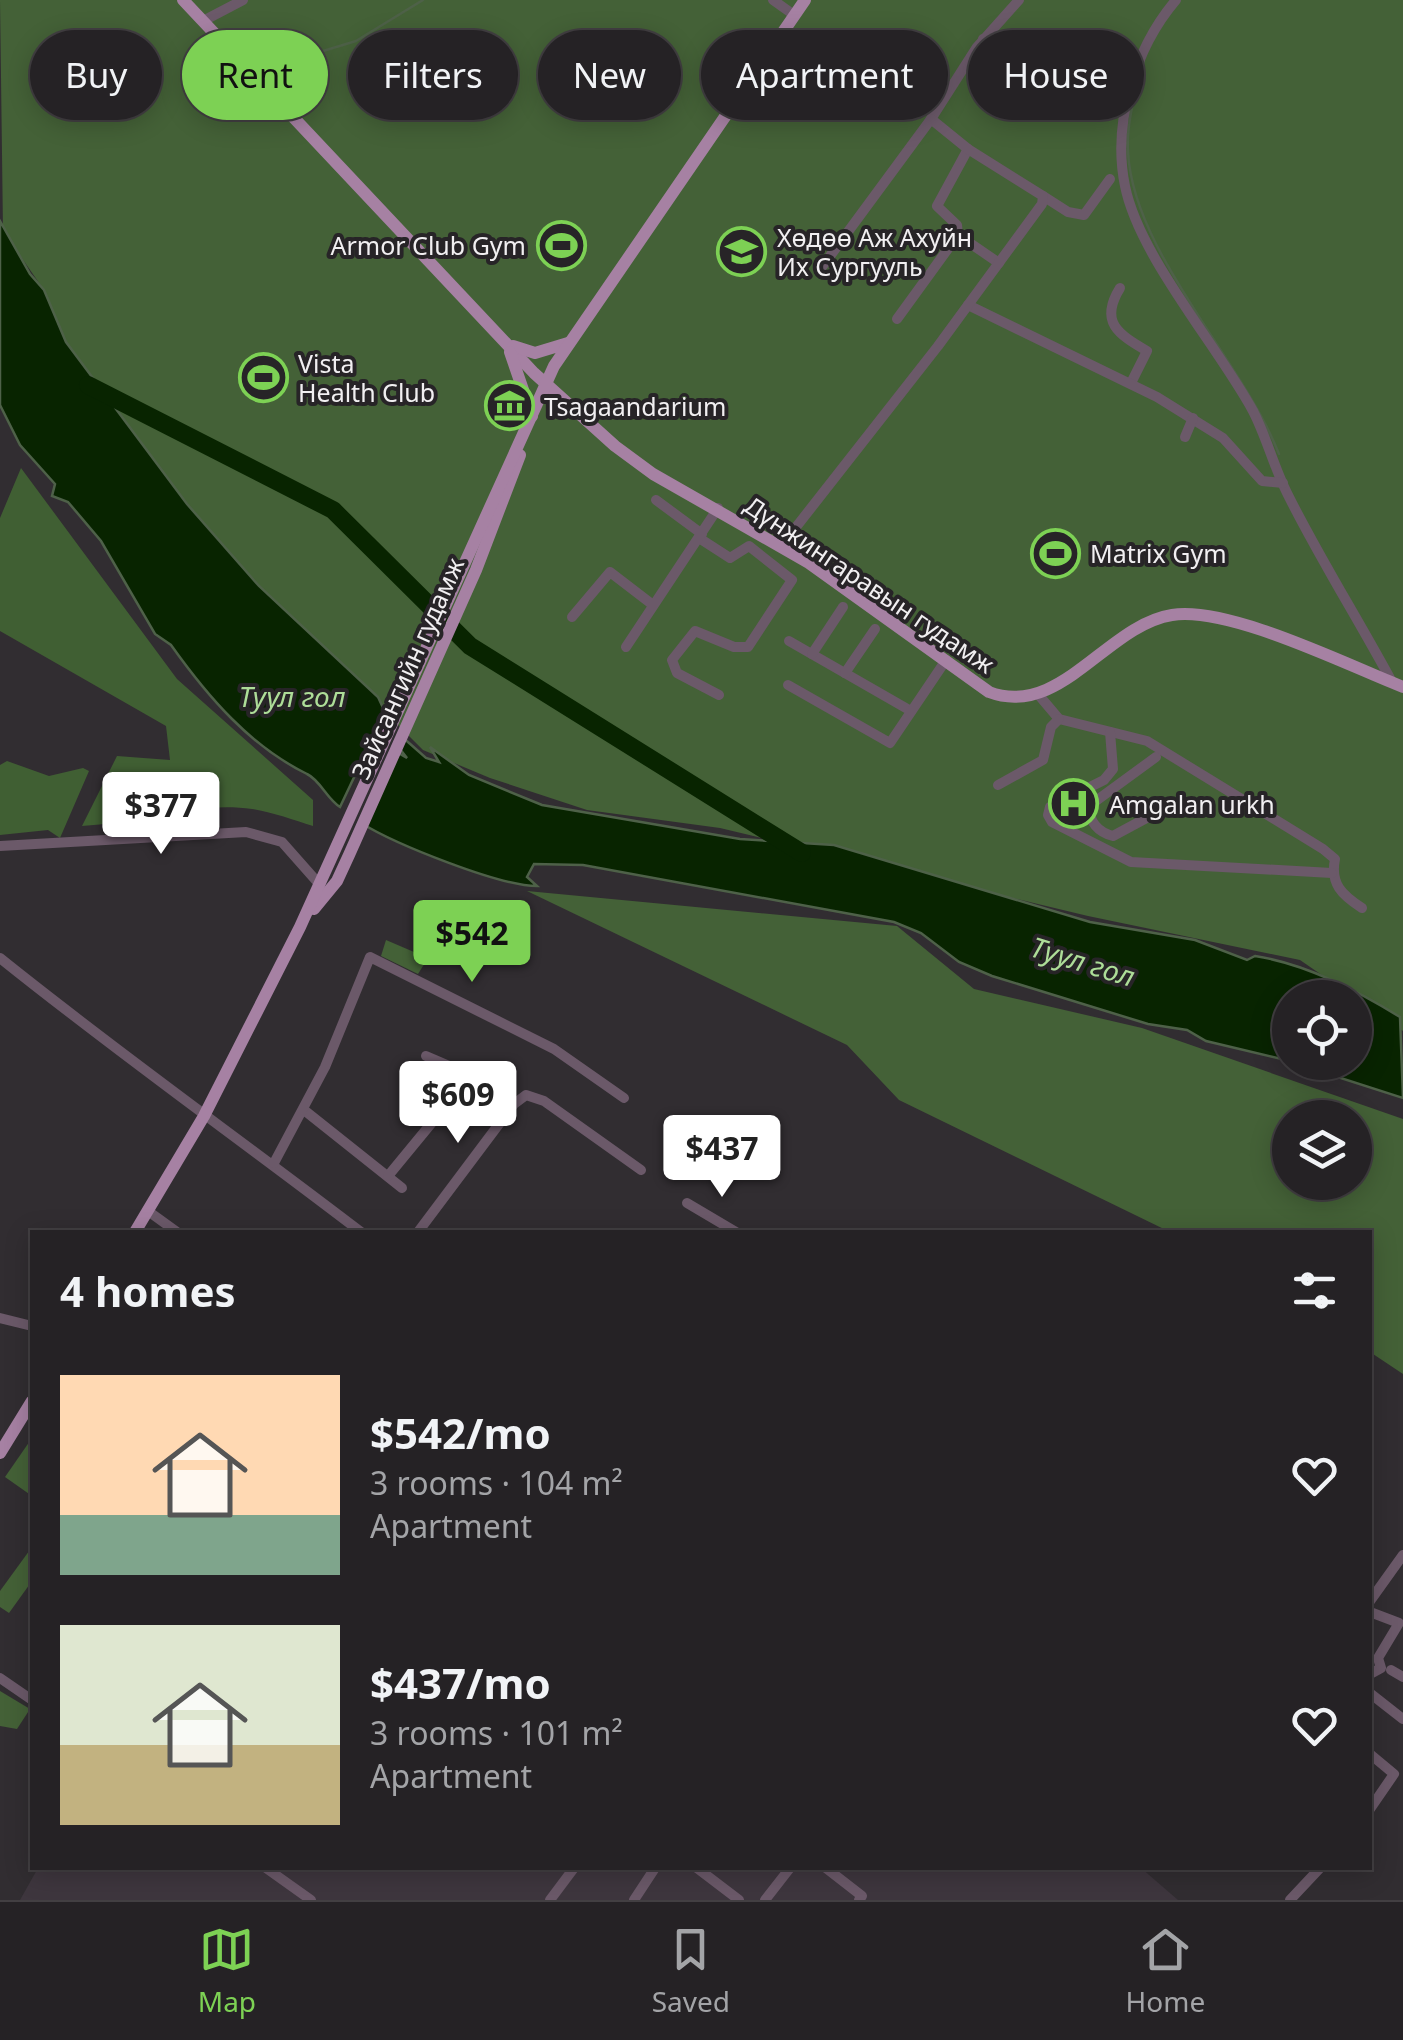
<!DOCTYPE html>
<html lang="en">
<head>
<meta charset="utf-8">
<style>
  :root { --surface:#252225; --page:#312f32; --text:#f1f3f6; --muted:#a3a4a7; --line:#423f42; --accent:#7dd154 }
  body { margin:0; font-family:"Noto Sans",sans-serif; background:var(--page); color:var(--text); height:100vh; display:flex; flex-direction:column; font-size:38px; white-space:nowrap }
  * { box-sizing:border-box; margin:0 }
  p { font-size:32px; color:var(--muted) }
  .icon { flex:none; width:55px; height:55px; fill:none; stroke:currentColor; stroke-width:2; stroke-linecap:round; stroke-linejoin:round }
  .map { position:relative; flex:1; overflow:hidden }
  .sheet { position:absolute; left:30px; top:1230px; width:1342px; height:640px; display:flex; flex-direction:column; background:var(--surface); border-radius:0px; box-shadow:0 5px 25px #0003,0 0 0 2px var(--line) }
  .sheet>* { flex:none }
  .top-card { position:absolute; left:30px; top:30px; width:1345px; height:90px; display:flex; gap:20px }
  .fabs { position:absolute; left:1272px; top:980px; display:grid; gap:20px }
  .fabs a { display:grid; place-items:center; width:100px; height:100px; border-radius:50%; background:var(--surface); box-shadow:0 5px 25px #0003,0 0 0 2px var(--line); font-size:50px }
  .price { position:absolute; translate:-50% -85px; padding:0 22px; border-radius:10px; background:#fff; color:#222; font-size:32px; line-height:65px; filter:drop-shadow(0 2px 5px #0008) }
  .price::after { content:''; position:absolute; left:50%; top:60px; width:30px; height:22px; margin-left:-15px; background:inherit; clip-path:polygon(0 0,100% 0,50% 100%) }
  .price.selected { background:var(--accent); color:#111 }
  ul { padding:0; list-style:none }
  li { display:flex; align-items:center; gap:30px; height:250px; padding:0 30px }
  li span { display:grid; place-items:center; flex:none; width:280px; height:200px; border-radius:0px; color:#555 }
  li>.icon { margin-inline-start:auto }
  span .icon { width:120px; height:120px; fill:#fffc; stroke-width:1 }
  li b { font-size:42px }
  h2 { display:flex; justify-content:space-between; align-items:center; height:120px; padding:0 30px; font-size:42px }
  .chip { padding:0 35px; border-radius:45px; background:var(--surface); box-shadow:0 5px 25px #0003,0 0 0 2px var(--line); font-size:35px; line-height:90px }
  .chip.selected { background:var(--accent); color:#111 }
  .dock { display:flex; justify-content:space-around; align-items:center; height:140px; border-top:2px solid var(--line); background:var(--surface); font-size:28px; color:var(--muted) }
  .dock a { display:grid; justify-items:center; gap:5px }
  .dock .selected { color:var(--accent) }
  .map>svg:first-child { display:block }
  .built { fill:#3e363e }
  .green { fill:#446137; fill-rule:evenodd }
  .forest { fill:#405f33 }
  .water { fill:#082400; stroke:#4e6148; stroke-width:2.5 }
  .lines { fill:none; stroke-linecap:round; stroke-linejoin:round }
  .stream { stroke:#4e6148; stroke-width:2.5 }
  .river { stroke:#082400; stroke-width:18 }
  .minor { stroke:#6b5969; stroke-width:10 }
  .major { stroke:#a681a3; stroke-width:12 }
  .labels { text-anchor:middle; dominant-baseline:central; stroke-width:8; stroke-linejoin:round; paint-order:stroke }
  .poi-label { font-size:25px; fill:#f1eff1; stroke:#272427; text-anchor:start }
  .street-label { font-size:25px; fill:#f1eff1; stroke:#272427 }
  .water-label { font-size:28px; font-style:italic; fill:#addd98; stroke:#272427 }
</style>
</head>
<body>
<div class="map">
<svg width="1403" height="1900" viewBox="0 0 1403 1900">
  <rect width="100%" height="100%" fill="#312d31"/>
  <polygon class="built" points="38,1868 1141,1868 1178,1900 20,1900"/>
  <g class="green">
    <polygon points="0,0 1403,0 1403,1031 1300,960 1088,916 720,828 587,810 490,778 423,750 385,712 378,697 259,586 187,504 66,342 44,290 3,231"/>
    <path d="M527,891L897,926L974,989L1142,1028L1403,1119V1374L1370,1352V1232H1170L899,1100L847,1045ZM1290,1118H1355V1182H1290Z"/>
    <polygon points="386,940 428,958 418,974 381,956"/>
    <polygon points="32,1438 32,1496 5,1477"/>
    <polygon points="32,1547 32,1581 9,1613 0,1607 0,1591"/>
    <polygon points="0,1691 30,1709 17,1729 0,1726"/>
  </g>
  <g class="forest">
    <path d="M21,468L177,679L313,800V826C293,820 272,812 252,809C197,801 137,823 82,826L117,756L170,760L166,726L0,631V518Z"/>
    <polygon points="7,761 49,776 83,768 89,771 60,838 48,830 0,835 0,765"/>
  </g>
  <g class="water">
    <path d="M0,221L30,274L44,290L66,342L187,504L259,586L378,697L385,712L340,807C327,799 320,780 307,774C250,746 208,697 171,645L155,634L101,541L68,502L52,496L55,484L20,445L0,405Z"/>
    <path d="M400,735L426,758L439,762L430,747L469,775L542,805L740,839L834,845L1090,922L1195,940L1247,960L1255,956C1306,964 1356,990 1400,1017L1403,1098L1294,1063L1355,1062V998H1290V1061L1206,1041L1187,1030L1148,1024L992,976L959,962L921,933L894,922L583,865L534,864L527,877L537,886C499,886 395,844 361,823L393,750L407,758L396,744Z"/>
  </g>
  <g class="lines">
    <g class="stream">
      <path d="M1144,62C1136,91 1126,122 1128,152C1133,252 1242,360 1279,454"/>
      <polyline points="267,68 356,41 423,0"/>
    </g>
    <polyline class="river" points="88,385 333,510 470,646 802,853"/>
    <g class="minor">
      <polyline points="773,0 794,15"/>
      <path d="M1176,0C1135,48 1112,123 1125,186C1139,256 1217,345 1253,411C1267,438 1274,468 1288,495C1320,559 1358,619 1392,682"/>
      <polyline points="203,21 243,0"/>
      <polyline points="983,39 1029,70"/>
      <polyline points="931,119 977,47 1019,0"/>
      <polyline points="968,149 937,206 957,225 958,235 999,263"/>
      <polyline points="1043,196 1068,212 1084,215 1110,179"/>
      <path d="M1120,288C1099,322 1118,334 1147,351L1131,383"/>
      <polyline points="968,305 1157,397 1223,438 1262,481 1283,483"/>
      <polyline points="897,319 958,235"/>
      <polyline points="1185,437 1193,418"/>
      <polyline points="656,500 702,534"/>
      <polyline points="699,538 730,558 749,546 792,580 748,647 734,647 695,631 672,660 677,673 719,695"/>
      <polyline points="782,545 938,346 1042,204 1043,196 968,149 931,119 822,267"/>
      <polyline points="572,617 610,572 653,605"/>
      <polyline points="789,641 911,711"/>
      <polyline points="626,647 718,508"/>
      <polyline points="812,654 843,607"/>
      <polyline points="845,673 875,629"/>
      <polyline points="788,685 890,743 946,660"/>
      <path d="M1037,693L1059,719L1147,741L1323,849L1335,859C1330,884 1342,895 1362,908"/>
      <polyline points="1110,732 1113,769 1104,780 1050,807 1048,815 1052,822 1131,862 1332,873"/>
      <path d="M1156,757L1089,806C1089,822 1098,832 1113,836L1165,808"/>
      <polyline points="998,785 1043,760 1051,727 1059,719"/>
      <polyline points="0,846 246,832 282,842 320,885"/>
      <path d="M0,958C118,1053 241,1140 361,1232"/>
      <polyline points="304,1110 402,1188"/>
      <polyline points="274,1163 325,1067 370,957 554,1049 624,1098"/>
      <polyline points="388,1176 467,1080 461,1071 426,1056"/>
      <polyline points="687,1203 736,1232"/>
      <polyline points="148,1211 177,1232"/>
      <polyline points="418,1232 514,1104 526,1095 544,1101 641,1170"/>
      <polyline points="0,1318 32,1326"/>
      <polyline points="1370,1601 1403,1555"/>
      <polyline points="1370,1612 1399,1623 1378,1658 1381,1668 1370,1674"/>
      <polyline points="1391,1670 1403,1677"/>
      <polyline points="0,1678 32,1700"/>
      <polyline points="1371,1694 1403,1719"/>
      <polyline points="1370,1754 1394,1774 1370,1809"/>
      <polyline points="266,1868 311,1900"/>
      <polyline points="697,1868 739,1900"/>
      <polyline points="826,1868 862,1896 859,1900"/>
      <polyline points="550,1900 574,1868"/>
      <polyline points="634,1900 655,1868"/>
      <polyline points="765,1900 790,1868"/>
      <polyline points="1290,1900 1320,1868"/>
    </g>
    <g class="major">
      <path d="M183,0L534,373L615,446L653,474L809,563L989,692C1060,719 1107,625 1172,615C1229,606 1347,665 1403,687"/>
      <polyline points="513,346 535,353 568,343"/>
      <polyline points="510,352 532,416"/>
      <polyline points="314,909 337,881 349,855 476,570 520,455"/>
      <polyline points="135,1232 204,1116 300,927 554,366 805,0"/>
      <polyline points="0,1453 32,1401"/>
    </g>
  </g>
  <defs>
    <symbol id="stadium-ring" viewBox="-11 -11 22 22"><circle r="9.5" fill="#272427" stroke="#7dd154" stroke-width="1.5"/><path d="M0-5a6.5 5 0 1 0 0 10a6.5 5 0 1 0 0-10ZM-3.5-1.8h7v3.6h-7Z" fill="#7dd154"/></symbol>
    <symbol id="university-ring" viewBox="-11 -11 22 22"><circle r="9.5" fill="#272427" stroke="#7dd154" stroke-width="1.5"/><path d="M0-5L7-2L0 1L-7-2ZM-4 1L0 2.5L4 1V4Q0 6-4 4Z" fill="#7dd154"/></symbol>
    <symbol id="museum-ring" viewBox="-11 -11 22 22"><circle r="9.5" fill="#272427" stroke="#7dd154" stroke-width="1.5"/><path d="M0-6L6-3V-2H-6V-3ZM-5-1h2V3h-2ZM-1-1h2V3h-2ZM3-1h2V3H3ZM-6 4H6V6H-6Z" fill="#7dd154"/></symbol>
    <symbol id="hospital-ring" viewBox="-11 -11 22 22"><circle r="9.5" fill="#272427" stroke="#7dd154" stroke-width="1.5"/><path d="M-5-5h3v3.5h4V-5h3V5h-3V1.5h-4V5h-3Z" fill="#7dd154"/></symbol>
  </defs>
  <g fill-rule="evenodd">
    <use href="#stadium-ring" x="534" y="218" width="55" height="55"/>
    <use href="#university-ring" x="714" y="224" width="55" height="55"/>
    <use href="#stadium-ring" x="236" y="350" width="55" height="55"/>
    <use href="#museum-ring" x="482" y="378" width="55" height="55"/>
    <use href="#stadium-ring" x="1028" y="526" width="55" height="55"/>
    <use href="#hospital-ring" x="1046" y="776" width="55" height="55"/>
  </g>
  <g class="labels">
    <g class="poi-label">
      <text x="777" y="237">Хөдөө Аж Ахуйн<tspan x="777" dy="29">Их Сургууль</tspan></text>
      <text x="526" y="245" text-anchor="end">Armor Club Gym</text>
      <text x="298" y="363">Vista<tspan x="298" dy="29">Health Club</tspan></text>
      <text x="544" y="406">Tsagaandarium</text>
      <text x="1090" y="553">Matrix Gym</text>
      <text x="1109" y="804">Amgalan urkh</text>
    </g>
    <g class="street-label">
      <text transform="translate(870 584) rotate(34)">Дүнжингаравын гудамж</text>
      <text transform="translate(407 668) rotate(-66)">Зайсангийн гудамж</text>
    </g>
    <g class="water-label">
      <text x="292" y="696">Туул гол</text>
      <text transform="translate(1083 961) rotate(17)">Туул гол</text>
    </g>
  </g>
</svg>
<div class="fabs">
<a><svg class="icon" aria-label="locate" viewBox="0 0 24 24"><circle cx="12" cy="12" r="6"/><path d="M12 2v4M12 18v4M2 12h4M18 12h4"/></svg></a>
<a><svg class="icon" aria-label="layers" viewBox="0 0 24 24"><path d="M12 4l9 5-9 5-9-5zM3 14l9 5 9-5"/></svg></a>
</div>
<b class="price" style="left:161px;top:857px">$377</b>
<b class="price selected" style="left:472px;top:985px">$542</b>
<b class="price" style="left:458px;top:1146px">$609</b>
<b class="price" style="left:722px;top:1200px">$437</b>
<div class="top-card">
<a class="chip">Buy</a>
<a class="chip selected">Rent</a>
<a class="chip">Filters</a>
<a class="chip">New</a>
<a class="chip">Apartment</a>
<a class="chip">House</a>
</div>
<section class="sheet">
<h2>4 homes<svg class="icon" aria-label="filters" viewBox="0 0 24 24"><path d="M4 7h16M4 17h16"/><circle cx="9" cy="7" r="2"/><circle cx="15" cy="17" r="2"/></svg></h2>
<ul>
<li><span style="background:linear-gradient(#ffd9b3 70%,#7fa58c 0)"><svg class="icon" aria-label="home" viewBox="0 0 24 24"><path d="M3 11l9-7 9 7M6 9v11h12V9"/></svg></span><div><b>$542/mo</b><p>3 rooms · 104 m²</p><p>Apartment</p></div><svg class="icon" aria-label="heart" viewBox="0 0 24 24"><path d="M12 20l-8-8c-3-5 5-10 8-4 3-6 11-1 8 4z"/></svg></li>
<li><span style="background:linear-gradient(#dfe7d0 60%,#c2b280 0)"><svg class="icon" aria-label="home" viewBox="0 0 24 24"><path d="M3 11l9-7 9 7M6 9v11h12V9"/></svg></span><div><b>$437/mo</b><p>3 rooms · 101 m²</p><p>Apartment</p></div><svg class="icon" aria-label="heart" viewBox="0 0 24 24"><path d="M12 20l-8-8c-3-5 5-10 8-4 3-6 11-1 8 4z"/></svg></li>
</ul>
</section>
</div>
<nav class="dock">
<a class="selected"><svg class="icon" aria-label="map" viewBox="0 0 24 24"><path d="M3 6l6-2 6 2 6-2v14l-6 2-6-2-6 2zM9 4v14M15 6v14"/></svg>Map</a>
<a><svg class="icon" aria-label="saved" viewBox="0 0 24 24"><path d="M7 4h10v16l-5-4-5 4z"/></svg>Saved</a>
<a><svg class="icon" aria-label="home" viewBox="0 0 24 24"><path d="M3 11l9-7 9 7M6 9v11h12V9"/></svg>Home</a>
</nav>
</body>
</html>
